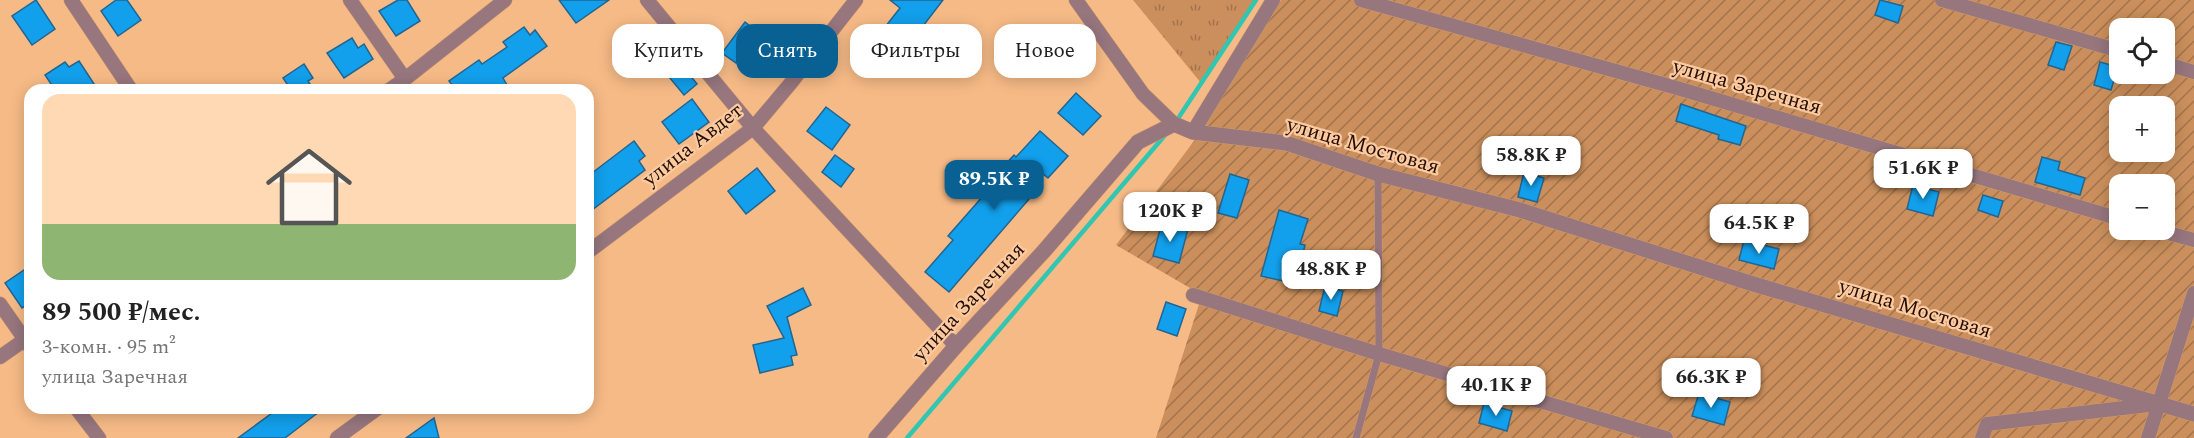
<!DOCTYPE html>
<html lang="ru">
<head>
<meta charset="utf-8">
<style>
  :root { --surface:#fff; --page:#f6f6f6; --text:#222; --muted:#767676; --accent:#086192 }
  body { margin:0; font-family:Spectral,serif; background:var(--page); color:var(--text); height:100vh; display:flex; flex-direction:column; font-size:22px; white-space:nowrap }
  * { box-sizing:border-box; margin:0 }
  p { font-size:20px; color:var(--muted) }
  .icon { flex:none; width:33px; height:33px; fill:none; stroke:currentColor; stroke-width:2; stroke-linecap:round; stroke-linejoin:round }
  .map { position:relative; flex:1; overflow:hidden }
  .drawer { position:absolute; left:24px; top:84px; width:570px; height:330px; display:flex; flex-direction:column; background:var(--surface); border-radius:18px; box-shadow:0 3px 15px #0003 }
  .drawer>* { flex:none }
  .banner { position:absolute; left:612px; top:24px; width:570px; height:54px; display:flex; gap:12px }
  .fabs { position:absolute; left:2109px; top:18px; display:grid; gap:12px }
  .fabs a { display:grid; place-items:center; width:66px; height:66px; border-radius:12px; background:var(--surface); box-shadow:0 3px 15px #0003; font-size:30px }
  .price { position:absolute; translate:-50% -51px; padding:0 14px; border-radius:12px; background:#fff; color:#222; font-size:20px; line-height:39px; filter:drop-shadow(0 2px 3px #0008) }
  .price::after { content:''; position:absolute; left:50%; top:36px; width:18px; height:14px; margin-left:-9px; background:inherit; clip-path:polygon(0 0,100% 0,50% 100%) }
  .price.active { background:var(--accent); color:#fff }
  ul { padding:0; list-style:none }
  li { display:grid; align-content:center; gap:12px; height:318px; padding:0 18px }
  li span { display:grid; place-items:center; height:186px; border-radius:18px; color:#555 }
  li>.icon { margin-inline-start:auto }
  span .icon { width:108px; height:108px; fill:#fffc; stroke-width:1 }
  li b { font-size:26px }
  .tag { padding:0 21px; border-radius:18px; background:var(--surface); box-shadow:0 3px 15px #0003; font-size:21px; line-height:54px }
  .tag.active { background:var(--accent); color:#fff }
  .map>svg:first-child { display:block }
  .grass { fill:url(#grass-tufts) }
  .garden { fill:url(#garden-furrows); fill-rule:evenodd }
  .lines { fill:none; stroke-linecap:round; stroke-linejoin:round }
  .stream { stroke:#30c6b2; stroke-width:4.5 }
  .building { fill:#129feb; stroke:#226591; stroke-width:1.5 }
  .service-casing { stroke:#d09b6e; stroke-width:8 }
  .minor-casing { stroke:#d09b6e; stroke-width:15 }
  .tertiary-casing { stroke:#d09b6e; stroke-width:16 }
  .service { stroke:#97767e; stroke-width:7 }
  .minor { stroke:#97767e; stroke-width:14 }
  .tertiary { stroke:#97767e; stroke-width:15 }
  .labels { text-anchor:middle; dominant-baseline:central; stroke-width:4.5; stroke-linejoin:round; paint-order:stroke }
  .street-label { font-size:21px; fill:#250f00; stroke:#fbcaa1 }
</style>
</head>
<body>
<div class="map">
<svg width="2194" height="438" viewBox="0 0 2194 438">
  <defs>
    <pattern id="grass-tufts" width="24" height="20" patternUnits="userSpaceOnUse" patternTransform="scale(1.5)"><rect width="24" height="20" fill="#ca8f5c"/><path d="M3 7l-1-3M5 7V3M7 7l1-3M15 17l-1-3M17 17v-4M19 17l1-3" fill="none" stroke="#a4734a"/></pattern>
    <pattern id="garden-furrows" width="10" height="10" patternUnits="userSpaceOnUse" patternTransform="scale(1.5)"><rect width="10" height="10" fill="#ca8f5c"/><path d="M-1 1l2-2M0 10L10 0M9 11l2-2" fill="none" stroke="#a4734a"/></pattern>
  </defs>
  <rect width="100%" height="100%" fill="#f6ba86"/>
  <polygon class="grass" points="1133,0 1254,0 1201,83"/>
  <path class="garden" d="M1281,0H2194V438H1156L1202,295L1116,245L1200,133ZM2120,28H2164V74H2120ZM2120,106H2164V152H2120ZM2120,184H2164V230H2120Z"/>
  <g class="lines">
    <g class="stream">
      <polyline points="1175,123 1256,0"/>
      <polyline points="907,438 1166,134"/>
    </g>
  </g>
  <g class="building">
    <polygon points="36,0 55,29 32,45 12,16"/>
    <polygon points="116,0 127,0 141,20 118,36 101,11"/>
    <polygon points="398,0 407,0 420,21 396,36 379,11"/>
    <polygon points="559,0 609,0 576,23"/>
    <polygon points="890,0 943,0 887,73 863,55 900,8"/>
    <polygon points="1880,0 1903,6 1898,23 1875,15"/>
    <polygon points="745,22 767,39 748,66 739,59 736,63 722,53"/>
    <polygon points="524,27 530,35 535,30 547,46 503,78 507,85 499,90 456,90 449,81 479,60 482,64 507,47 503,42"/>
    <polygon points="352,38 358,48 364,44 373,59 344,78 327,53"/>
    <polygon points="2056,42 2072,46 2064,70 2048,65"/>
    <polygon points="669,49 697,84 684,95 655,60"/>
    <polygon points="79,61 98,90 55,90 45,75 65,62 69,67"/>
    <polygon points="2100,62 2118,67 2111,90 2094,85"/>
    <polygon points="304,64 313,78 308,81 314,90 291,90 283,78"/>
    <polygon points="1076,93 1101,116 1083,135 1058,113"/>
    <polygon points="692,99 709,122 679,144 662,122"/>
    <polygon points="1681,104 1746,126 1740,145 1718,139 1719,135 1676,121"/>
    <polygon points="826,107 850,125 832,150 807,131"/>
    <polygon points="1040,131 1068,156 1048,178 1036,168 1018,189 1029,199 949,292 925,272 953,240 948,236 1005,171 1002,168 1014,155 1016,157"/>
    <polygon points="634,141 645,156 639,161 645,170 588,213 588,176"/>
    <polygon points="835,155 854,169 841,187 822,172"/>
    <polygon points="2042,157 2060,162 2058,170 2085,178 2080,195 2035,182"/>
    <polygon points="757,168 775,191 746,214 728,191"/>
    <polygon points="1524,172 1544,178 1537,202 1518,197"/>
    <polygon points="1230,174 1249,180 1237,218 1218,213"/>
    <polygon points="1913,185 1939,192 1933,216 1907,209"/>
    <polygon points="1983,195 2003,201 1998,217 1978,210"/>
    <polygon points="1279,210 1308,219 1300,244 1305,245 1296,284 1261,276"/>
    <polygon points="1162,222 1188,229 1179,263 1153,256"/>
    <polygon points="1744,240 1779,249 1774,269 1739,260"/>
    <polygon points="30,266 30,303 22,308 5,283"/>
    <polygon points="1325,286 1343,291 1337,316 1319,311"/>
    <polygon points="803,288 811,305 787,317 797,355 791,356 793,365 760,373 753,345 784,338 767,306"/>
    <polygon points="1166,302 1186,309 1177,336 1157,329"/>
    <polygon points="1699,393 1730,402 1724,425 1692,416"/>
    <polygon points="1484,403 1512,411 1507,431 1479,423"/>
    <polygon points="279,408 324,408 285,438 238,438"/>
    <polygon points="434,418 439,438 406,438"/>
  </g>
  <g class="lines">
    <defs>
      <polyline id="service" points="1356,438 1379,354 1378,174"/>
      <g id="minor">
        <polyline points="71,0 131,90"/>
        <polyline points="350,0 405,79"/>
        <polyline points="647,0 753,128 956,346"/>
        <polyline points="1076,0 1143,94 1174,124"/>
        <polyline points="1361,0 1677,88 2120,219"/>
        <polyline points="1942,0 2120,51"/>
        <polyline points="2164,63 2194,72"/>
        <polyline points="389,90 405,79 505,0"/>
        <polyline points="1193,132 1273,0"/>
        <polyline points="2157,230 2194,240"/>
        <polyline points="588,252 753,128 790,84 856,0"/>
        <polyline points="1193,295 1379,354 1666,438"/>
        <polyline points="0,304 30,347"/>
        <polyline points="0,357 30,336"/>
        <polyline points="76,408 99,438"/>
        <polyline points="337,438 378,408"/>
        <polyline points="1982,438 1987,424 2157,404"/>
        <polyline points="2148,438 2194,293"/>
      </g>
      <polyline id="tertiary" points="876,438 956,346 1044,251 1138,142 1174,124 1193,132 1286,143 1378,174 1520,210 1750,283 2194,414"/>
    </defs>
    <use href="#service" class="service-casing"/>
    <use href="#minor" class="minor-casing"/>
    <use href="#tertiary" class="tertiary-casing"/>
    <use href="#service" class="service"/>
    <use href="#minor" class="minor"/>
    <use href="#tertiary" class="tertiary"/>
  </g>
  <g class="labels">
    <g class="street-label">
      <text transform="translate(1747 87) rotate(16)">улица Заречная</text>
      <text transform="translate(693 145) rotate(-38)">улица Авдет</text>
      <text transform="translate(1363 146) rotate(16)">улица Мостовая</text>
      <text transform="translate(969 302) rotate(-47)">улица Заречная</text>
      <text transform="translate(1915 309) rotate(17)">улица Мостовая</text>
    </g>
  </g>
</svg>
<div class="fabs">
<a><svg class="icon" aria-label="locate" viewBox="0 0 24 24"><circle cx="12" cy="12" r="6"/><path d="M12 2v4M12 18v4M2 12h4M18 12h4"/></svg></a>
<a>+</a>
<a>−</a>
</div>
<b class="price" style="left:1531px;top:187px">58.8K ₽</b>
<b class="price" style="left:1923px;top:200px">51.6K ₽</b>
<b class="price active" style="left:994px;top:211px">89.5K ₽</b>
<b class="price" style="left:1170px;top:243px">120K ₽</b>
<b class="price" style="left:1759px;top:255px">64.5K ₽</b>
<b class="price" style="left:1331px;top:301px">48.8K ₽</b>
<b class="price" style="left:1711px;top:409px">66.3K ₽</b>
<b class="price" style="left:1496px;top:417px">40.1K ₽</b>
<div class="banner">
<a class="tag">Купить</a>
<a class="tag active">Снять</a>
<a class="tag">Фильтры</a>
<a class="tag">Новое</a>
</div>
<section class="drawer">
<ul>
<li><span style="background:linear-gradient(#ffd9b3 70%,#8fb573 0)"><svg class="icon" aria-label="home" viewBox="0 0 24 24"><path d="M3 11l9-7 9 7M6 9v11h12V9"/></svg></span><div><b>89 500 ₽/мес.</b><p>3-комн. · 95 m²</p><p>улица Заречная</p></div></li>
</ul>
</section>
</div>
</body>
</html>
